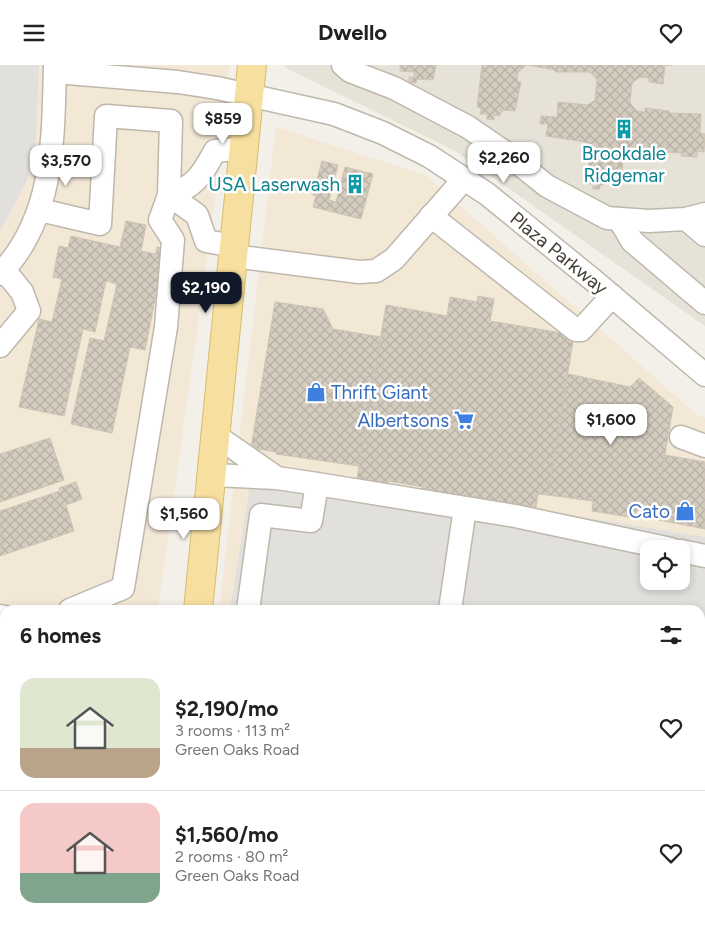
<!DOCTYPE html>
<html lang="en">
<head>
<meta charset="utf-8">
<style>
  :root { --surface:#fff; --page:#f2f2f2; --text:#222; --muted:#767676; --line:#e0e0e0; --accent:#111827 }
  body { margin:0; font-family:Figtree,sans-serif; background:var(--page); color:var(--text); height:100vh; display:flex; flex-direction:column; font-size:19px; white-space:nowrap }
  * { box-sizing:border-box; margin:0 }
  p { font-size:16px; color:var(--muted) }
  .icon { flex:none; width:28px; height:28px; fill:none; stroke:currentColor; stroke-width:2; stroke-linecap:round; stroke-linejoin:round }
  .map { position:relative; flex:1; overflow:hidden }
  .panel { position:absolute; left:0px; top:540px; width:705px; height:320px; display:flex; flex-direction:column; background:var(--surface); border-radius:15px 15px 0 0; box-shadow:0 2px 8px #0003 }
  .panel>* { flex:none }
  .tools { position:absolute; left:640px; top:475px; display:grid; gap:10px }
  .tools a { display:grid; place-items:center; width:50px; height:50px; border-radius:10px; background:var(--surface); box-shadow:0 2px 8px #0003; font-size:25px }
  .price { position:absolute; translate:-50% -42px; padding:0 11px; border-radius:10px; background:#fff; color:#222; font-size:16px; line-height:32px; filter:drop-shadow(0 1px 2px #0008) }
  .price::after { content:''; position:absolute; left:50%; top:30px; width:15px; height:11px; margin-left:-8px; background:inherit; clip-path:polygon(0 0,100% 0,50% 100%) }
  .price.current { background:var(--accent); color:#fff }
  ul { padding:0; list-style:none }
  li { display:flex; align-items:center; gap:15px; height:125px; padding:0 20px }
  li+li { border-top:1px solid var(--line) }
  li span { display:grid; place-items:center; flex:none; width:140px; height:100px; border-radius:15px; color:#555 }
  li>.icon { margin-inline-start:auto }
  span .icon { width:60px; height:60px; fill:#fffc; stroke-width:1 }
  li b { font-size:21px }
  h2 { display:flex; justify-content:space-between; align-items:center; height:60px; padding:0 20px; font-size:21px }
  header { display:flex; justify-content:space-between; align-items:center; height:65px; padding:0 20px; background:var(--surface); font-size:22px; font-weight:700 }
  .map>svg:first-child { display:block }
  .residential { fill:#e7e2d8 }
  .commercial { fill:#f3e7d6; fill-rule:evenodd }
  .parking { fill:#e2e0dd; fill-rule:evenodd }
  .building { fill:url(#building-cross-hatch); stroke:#cec4b3 }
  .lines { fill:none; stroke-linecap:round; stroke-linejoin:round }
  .minor-casing { stroke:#beb8ac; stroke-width:25 }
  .major-casing { stroke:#dabc70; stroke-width:30 }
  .highway-casing { stroke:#d1a045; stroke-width:30 }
  .minor { stroke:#fff; stroke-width:22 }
  .major { stroke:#f6df9f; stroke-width:28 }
  .highway { stroke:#f2ca75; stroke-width:28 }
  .labels { text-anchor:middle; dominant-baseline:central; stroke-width:5; stroke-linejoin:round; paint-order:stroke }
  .culture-label { font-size:19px; fill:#0d838f; stroke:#fff }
  .street-label { font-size:19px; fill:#464138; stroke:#fff }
  .shop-label { font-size:19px; fill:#366cbe; stroke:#fff; text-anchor:end }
</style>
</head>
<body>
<header><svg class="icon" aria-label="menu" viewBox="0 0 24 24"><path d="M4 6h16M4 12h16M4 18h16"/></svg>Dwello<svg class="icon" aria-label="heart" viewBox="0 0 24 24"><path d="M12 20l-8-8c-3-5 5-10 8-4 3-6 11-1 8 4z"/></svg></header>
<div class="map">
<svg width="705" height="860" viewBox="0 0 705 860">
  <defs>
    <pattern id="building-cross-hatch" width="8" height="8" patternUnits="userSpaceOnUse" patternTransform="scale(1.25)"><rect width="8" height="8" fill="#d4ccbf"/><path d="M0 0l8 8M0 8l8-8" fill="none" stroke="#b7b0a5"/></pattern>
  </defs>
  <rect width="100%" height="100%" fill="#f3f0e9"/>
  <polygon class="residential" points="286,0 705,0 705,261 455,86 286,3"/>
  <g class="commercial">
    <polygon points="0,0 229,0 225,63 158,545 5,545 5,617 0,616"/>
    <path d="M276,62L425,110L696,349L705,353V706L700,705V545H219ZM649,484H681V516H649Z"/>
  </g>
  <g class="parking">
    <polygon points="0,0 39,0 36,72 27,116 0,166"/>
    <path d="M250,398L705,472V694L700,693V545H230L251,415ZM649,484H681V516H649Z"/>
    <polygon points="0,835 5,835 5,855 107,855 110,860 0,860"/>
  </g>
  <g class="building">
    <polygon points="400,0 436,0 433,15 417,14 416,18 409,17 409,12 414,13 414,7 400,6"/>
    <polygon points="482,0 672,0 665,0 663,19 649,17 649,13 640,12 632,18 630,38 637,46 645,47 645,43 669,46 669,48 701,49 700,68 705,69 704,87 697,86 697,92 681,91 682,88 641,86 641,83 631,82 623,88 622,116 606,115 605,120 600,120 600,124 593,124 593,119 588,119 589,83 585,77 546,71 548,59 540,59 541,51 557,52 558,37 588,40 595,35 597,15 590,7 555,7 555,5 527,0 518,7 517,16 521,17 515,46 503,45 499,51 494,50 494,55 487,54 487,49 480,49 481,43 477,42"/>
    <polygon points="322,96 338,100 329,135 336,137 345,102 373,109 361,154 313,142 316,131 313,130"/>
    <polygon points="126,156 146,160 141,186 156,189 157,182 165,184 145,285 130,282 112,368 71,359 90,273 104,276 117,219 106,216 95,267 83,264 64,351 19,342 39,254 52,257 62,214 53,212 59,181 68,183 71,171 120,182"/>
    <polygon points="478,231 494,234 490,256 574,270 548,430 538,429 536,442 422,424 423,422 388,416 387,418 357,414 386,240 447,251 450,232 477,237"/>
    <polygon points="275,237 323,244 333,264 381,272 359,401 276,389 277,387 251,383"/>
    <polygon points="568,309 630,322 639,313 673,342 655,449 637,445 635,453 592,446 593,436 548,430"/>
    <polygon points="50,373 64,415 0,437 0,389"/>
    <polygon points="665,390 705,397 705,464 654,454"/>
    <polygon points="76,417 82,434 66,440 74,466 0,491 0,446 60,426 59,423"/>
  </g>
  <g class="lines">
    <defs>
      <g id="minor">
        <polyline points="343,0 350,6 394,23 468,62 503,86 547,121 607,153 649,156 686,154 705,149"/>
        <polyline points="55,7 178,17 217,23 334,49 383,68 429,91 487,129 593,215 705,310"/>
        <polyline points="40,145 100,159 106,51 171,56 169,130 160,155 173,175 166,262 123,523 70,545"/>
        <polyline points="431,151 576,265 581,265 612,231"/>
        <polyline points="619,154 632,176 705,238"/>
        <polyline points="686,154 705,170"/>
        <path d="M234,181L206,176L197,150L169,130C195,123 203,108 215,86L244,83"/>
        <polyline points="233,191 359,207 376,206 394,194 464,114"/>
        <path d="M0,209C55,152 53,74 55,0"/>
        <polyline points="0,281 29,246 22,227 4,205"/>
        <polyline points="215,370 277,413"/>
        <polyline points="681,372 705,381"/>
        <polyline points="213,410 277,413 317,419 515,451 671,484"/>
        <polyline points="681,486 705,491"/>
        <polyline points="248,545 261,450 311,456 317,419"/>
        <polyline points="450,545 465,443"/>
        <polyline points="0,551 5,552"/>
        <polyline points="0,604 5,605"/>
        <polyline points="700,675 705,675"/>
        <polyline points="0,855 30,860"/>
      </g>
      <g id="major">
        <polyline points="198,545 252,0"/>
        <polyline points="700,717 705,718"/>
        <polyline points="0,811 5,811"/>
        <polyline points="144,860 145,855"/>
      </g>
      <g id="highway">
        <polyline points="0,676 5,677"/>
        <polyline points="0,719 5,720"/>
        <polyline points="700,797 705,798"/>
        <polyline points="700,837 705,837"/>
        <polyline points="223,855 243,858 262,855"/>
      </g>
    </defs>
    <use href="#minor" class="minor-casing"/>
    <use href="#major" class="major-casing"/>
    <use href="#highway" class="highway-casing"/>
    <use href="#minor" class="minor"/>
    <use href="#major" class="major"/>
    <use href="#highway" class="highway"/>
  </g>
  <defs>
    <symbol id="building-bare" viewBox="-9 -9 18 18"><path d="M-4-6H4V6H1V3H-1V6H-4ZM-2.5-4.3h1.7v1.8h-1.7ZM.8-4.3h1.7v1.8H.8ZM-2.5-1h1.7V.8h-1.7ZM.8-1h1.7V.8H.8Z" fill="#0f9aa8" stroke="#fff" stroke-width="2.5" paint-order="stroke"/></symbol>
    <symbol id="shop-bare" viewBox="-9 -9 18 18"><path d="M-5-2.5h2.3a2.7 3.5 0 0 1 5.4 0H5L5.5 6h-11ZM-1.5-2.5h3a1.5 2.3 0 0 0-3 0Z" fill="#3f7fe0" stroke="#fff" stroke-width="2.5" paint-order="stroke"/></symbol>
    <symbol id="supermarket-bare" viewBox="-9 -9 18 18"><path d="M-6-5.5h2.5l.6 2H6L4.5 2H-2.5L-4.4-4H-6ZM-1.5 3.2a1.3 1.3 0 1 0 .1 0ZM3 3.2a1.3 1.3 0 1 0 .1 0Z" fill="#3f7fe0" stroke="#fff" stroke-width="2.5" paint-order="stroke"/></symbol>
  </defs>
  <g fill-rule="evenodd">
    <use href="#building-bare" x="610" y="50" width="28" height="28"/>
    <use href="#building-bare" x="341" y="105" width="28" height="28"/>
    <use href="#shop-bare" x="302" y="313" width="28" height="28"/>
    <use href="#supermarket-bare" x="450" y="341" width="28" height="28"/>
    <use href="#shop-bare" x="671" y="432" width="28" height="28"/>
  </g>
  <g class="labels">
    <g class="culture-label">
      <text x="624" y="88">Brookdale<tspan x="624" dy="22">Ridgemar</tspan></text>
      <text x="340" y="119" text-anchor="end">USA Laserwash</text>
    </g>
    <g class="street-label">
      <text transform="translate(559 188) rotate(39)">Plaza Parkway</text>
    </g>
    <g class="shop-label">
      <text x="331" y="327" text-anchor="start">Thrift Giant</text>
      <text x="449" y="355">Albertsons</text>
      <text x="670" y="446">Cato</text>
    </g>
  </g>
</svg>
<div class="tools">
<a><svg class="icon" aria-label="locate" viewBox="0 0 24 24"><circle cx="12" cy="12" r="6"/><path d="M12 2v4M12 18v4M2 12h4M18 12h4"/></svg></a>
</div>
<b class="price" style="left:223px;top:80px">$859</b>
<b class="price" style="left:504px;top:119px">$2,260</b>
<b class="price" style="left:66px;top:122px">$3,570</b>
<b class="price current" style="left:206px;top:249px">$2,190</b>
<b class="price" style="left:611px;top:381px">$1,600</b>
<b class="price" style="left:184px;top:475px">$1,560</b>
<section class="panel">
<h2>6 homes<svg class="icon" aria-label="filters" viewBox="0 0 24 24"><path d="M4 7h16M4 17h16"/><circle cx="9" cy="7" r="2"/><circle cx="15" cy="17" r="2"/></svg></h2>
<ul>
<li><span style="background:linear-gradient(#dfe7d0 70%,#b9a48a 0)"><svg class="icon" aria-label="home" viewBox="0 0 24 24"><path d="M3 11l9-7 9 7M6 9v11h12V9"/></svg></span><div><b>$2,190/mo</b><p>3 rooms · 113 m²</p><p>Green Oaks Road</p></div><svg class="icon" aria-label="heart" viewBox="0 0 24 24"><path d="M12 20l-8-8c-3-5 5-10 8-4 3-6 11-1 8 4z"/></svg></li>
<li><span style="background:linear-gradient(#f6c9c9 70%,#7fa58c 0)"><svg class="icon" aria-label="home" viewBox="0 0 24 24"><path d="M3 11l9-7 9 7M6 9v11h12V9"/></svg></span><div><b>$1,560/mo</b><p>2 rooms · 80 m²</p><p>Green Oaks Road</p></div><svg class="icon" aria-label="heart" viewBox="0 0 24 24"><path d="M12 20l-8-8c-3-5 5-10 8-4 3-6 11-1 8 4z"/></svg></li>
</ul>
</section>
</div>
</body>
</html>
